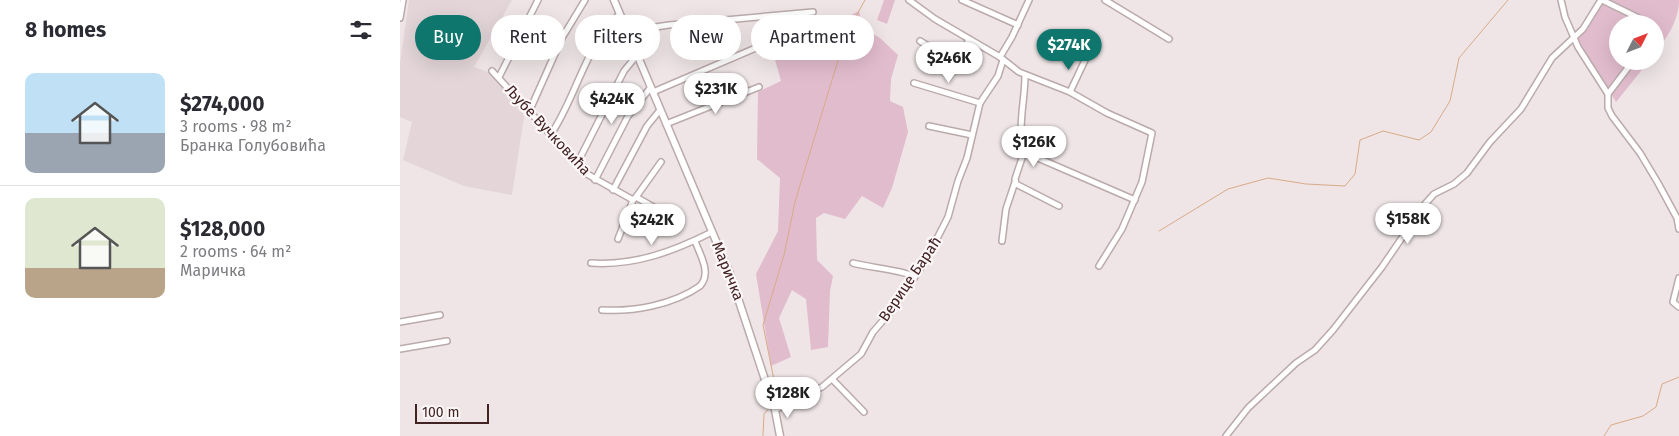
<!DOCTYPE html>
<html lang="en">
<head>
<meta charset="utf-8">
<style>
  :root { --surface:#fff; --page:#f2f2f3; --text:#2b2b33; --muted:#7c7c81; --line:#e1e1e2; --accent:#0f766e }
  body { margin:0; font-family:"Fira Sans",sans-serif; background:var(--page); color:var(--text); height:100vh; display:flex; flex-direction:column; font-size:19px; white-space:nowrap }
  * { box-sizing:border-box; margin:0 }
  p { font-size:16px; color:var(--muted) }
  .icon { flex:none; width:28px; height:28px; fill:none; stroke:currentColor; stroke-width:2; stroke-linecap:round; stroke-linejoin:round }
  .map { position:relative; flex:1; overflow:hidden }
  .side { display:flex; flex-direction:column; background:var(--surface); width:400px }
  .side>* { flex:none }
  .guide { position:absolute; left:15px; top:15px; width:475px; height:45px; display:flex; gap:10px }
  .needle { width:32px; rotate:48deg }
  .buttons { position:absolute; left:1209px; top:15px; display:grid; gap:10px }
  .buttons a { display:grid; place-items:center; width:55px; height:55px; border-radius:50%; background:var(--surface); box-shadow:0 5px 20px #0002; font-size:25px }
  .scale { position:absolute; left:15px; bottom:12px; width:74px; box-sizing:border-box; padding-left:5px; border:2px solid #422222; border-top:0; font-size:14px; line-height:18px; white-space:nowrap; color:#422222; -webkit-text-stroke:4px #fbf6f7; paint-order:stroke }
  .price { position:absolute; translate:-50% -42px; padding:0 11px; border-radius:18px; background:#fff; color:#222; font-size:16px; line-height:32px; filter:drop-shadow(0 1px 2px #0008) }
  .price::after { content:''; position:absolute; left:50%; top:30px; width:15px; height:11px; margin-left:-8px; background:inherit; clip-path:polygon(0 0,100% 0,50% 100%) }
  .price.current { background:var(--accent); color:#fff }
  ul { padding:0; list-style:none }
  li { display:flex; align-items:center; gap:15px; height:125px; padding:0 25px }
  li+li { border-top:1px solid var(--line) }
  li span { display:grid; place-items:center; flex:none; width:140px; height:100px; border-radius:10px; color:#555 }
  li>.icon { margin-inline-start:auto }
  span .icon { width:60px; height:60px; fill:#fffc; stroke-width:1 }
  li b { font-size:21px }
  h2 { display:flex; justify-content:space-between; align-items:center; height:60px; padding:0 25px; font-size:21px }
  .pill { padding:0 18px; border-radius:22px; background:var(--surface); box-shadow:0 5px 20px #0002; font-size:18px; line-height:45px }
  .pill.current { background:var(--accent); color:#fff }
  main { display:flex; flex:1; min-height:0 }
  .map>svg:first-child { display:block }
  .built { fill:#e3d5d8 }
  .green { fill:#e1bccd }
  .lines { fill:none; stroke-linecap:round; stroke-linejoin:round }
  .stream { stroke:#d7ab89; stroke-width:1 }
  .minor-casing { stroke:#bbaaab; stroke-width:8 }
  .tertiary-casing { stroke:#bbaaab; stroke-width:9 }
  .minor { stroke:#fff; stroke-width:5 }
  .tertiary { stroke:#fff; stroke-width:6 }
  .labels { text-anchor:middle; dominant-baseline:central; stroke-width:4.5; stroke-linejoin:round; paint-order:stroke }
  .street-label { font-size:15px; fill:#422222; stroke:#fbf6f7 }
</style>
</head>
<body>
<main>
<section class="side">
<h2>8 homes<svg class="icon" aria-label="filters" viewBox="0 0 24 24"><path d="M4 7h16M4 17h16"/><circle cx="9" cy="7" r="2"/><circle cx="15" cy="17" r="2"/></svg></h2>
<ul>
<li><span style="background:linear-gradient(#bfe0f5 60%,#9aa5b1 0)"><svg class="icon" aria-label="home" viewBox="0 0 24 24"><path d="M3 11l9-7 9 7M6 9v11h12V9"/></svg></span><div><b>$274,000</b><p>3 rooms · 98 m²</p><p>Бранка Голубовића</p></div></li>
<li><span style="background:linear-gradient(#dfe7d0 70%,#b9a48a 0)"><svg class="icon" aria-label="home" viewBox="0 0 24 24"><path d="M3 11l9-7 9 7M6 9v11h12V9"/></svg></span><div><b>$128,000</b><p>2 rooms · 64 m²</p><p>Маричка</p></div></li>
</ul>
</section>
<div class="map">
<svg width="1279" height="436" viewBox="0 0 1279 436">
  <rect width="100%" height="100%" fill="#efe5e6"/>
  <polygon class="built" points="9,0 112,0 74,67 88,72 120,106 124,117 112,195 64,186 3,160 12,122 0,117 0,63"/>
  <g class="green">
    <polygon points="484,0 495,0 487,24 477,20"/>
    <path d="M1204,0H1279C1279,20 1267,38 1255,53V24H1218V61H1249L1216,102L1177,39Z"/>
    <polygon points="459,11 463,28 480,38 498,55 491,79 490,101 503,107 508,132 492,188 483,208 462,196 445,219 424,213 416,218 417,260 433,276 430,291 428,347 411,350 406,299 392,290 379,318 391,357 371,366 356,274 378,231 380,178 357,159 358,92 381,81 372,49 437,39 435,23"/>
  </g>
  <g class="lines">
    <g class="stream">
      <polyline points="759,231 828,189 868,178 906,184 945,186 955,174 960,140 983,131 1019,140 1031,132 1050,101 1059,58 1108,0"/>
      <polyline points="374,401 376,390 363,325 384,255 395,202 446,34 465,0"/>
      <polyline points="363,436 364,414 371,406"/>
      <polyline points="1204,436 1211,425 1243,416 1256,407 1262,384 1279,377"/>
    </g>
    <defs>
      <g id="minor">
        <polyline points="509,0 535,19 600,57 619,72 670,92 707,113 752,133 742,182 722,229 699,266"/>
        <polyline points="562,0 618,25"/>
        <polyline points="705,0 769,39"/>
        <polyline points="1161,0 1165,17 1178,47 1208,94 1208,108 1212,116 1240,153 1258,183 1277,218 1279,229"/>
        <polyline points="1202,0 1251,24"/>
        <polyline points="0,18 3,0"/>
        <polyline points="228,31 269,25 413,12"/>
        <polyline points="520,41 548,58 559,61 569,39"/>
        <polyline points="600,57 612,37 629,0"/>
        <polyline points="559,61 573,68"/>
        <polyline points="92,71 187,174 233,200 236,197 262,212"/>
        <path d="M625,75C625,102 617,126 624,152L735,200"/>
        <polyline points="99,77 138,0"/>
        <polyline points="514,83 580,103"/>
        <polyline points="253,92 372,41"/>
        <polyline points="670,92 686,58"/>
        <polyline points="1208,94 1233,61"/>
        <polyline points="129,112 162,38 185,0"/>
        <polyline points="266,124 359,87"/>
        <polyline points="529,126 572,135"/>
        <path d="M151,134C175,100 188,39 220,14"/>
        <polyline points="624,152 615,179 616,184 659,206"/>
        <polyline points="176,162 181,156 224,71 238,54"/>
        <polyline points="195,180 228,116 251,87"/>
        <polyline points="213,190 247,126 260,110"/>
        <polyline points="236,197 261,162"/>
        <polyline points="218,239 233,200"/>
        <polyline points="602,241 606,209 615,182"/>
        <path d="M191,263C235,266 274,251 312,232"/>
        <path d="M453,263C466,267 508,271 514,277"/>
        <polyline points="1279,278 1273,302 1279,307"/>
        <path d="M202,310C233,312 273,305 300,286C312,273 300,255 295,241"/>
        <polyline points="0,322 40,315"/>
        <polyline points="0,349 47,341"/>
        <polyline points="432,379 464,412"/>
        <polyline points="375,410 422,387 461,354 473,332 493,309 525,262 548,217 558,181 567,158 580,103 598,76 603,60"/>
        <polyline points="826,436 848,408 896,363 915,350 933,330 982,267 1025,204 1034,194 1054,184 1067,173 1090,142 1121,109 1152,58 1183,29 1201,0"/>
      </g>
      <polyline id="tertiary" points="214,0 330,274 375,410 380,436"/>
    </defs>
    <use href="#minor" class="minor-casing"/>
    <use href="#tertiary" class="tertiary-casing"/>
    <use href="#minor" class="minor"/>
    <use href="#tertiary" class="tertiary"/>
  </g>
  <g class="labels">
    <g class="street-label">
      <text transform="translate(148 130) rotate(47)">Љубе Вучковића</text>
      <text transform="translate(328 271) rotate(68)">Маричка</text>
      <text transform="translate(510 279) rotate(-56)">Верице Бараћ</text>
    </g>
  </g>
</svg>
<div class="buttons">
<a><svg class="needle" viewBox="-14 -14 28 28"><path d="M0-13l5 13h-10z" fill="#e53935"/><path d="M0 13l5-13h-10z" fill="#7c7c81"/></svg></a>
</div>
<div class="scale">100 m</div>
<b class="price current" style="left:669px;top:71px">$274K</b>
<b class="price" style="left:549px;top:84px">$246K</b>
<b class="price" style="left:316px;top:115px">$231K</b>
<b class="price" style="left:212px;top:125px">$424K</b>
<b class="price" style="left:634px;top:168px">$126K</b>
<b class="price" style="left:1008px;top:245px">$158K</b>
<b class="price" style="left:252px;top:246px">$242K</b>
<b class="price" style="left:388px;top:419px">$128K</b>
<div class="guide">
<a class="pill current">Buy</a>
<a class="pill">Rent</a>
<a class="pill">Filters</a>
<a class="pill">New</a>
<a class="pill">Apartment</a>
</div>
</div>
</main>
</body>
</html>
